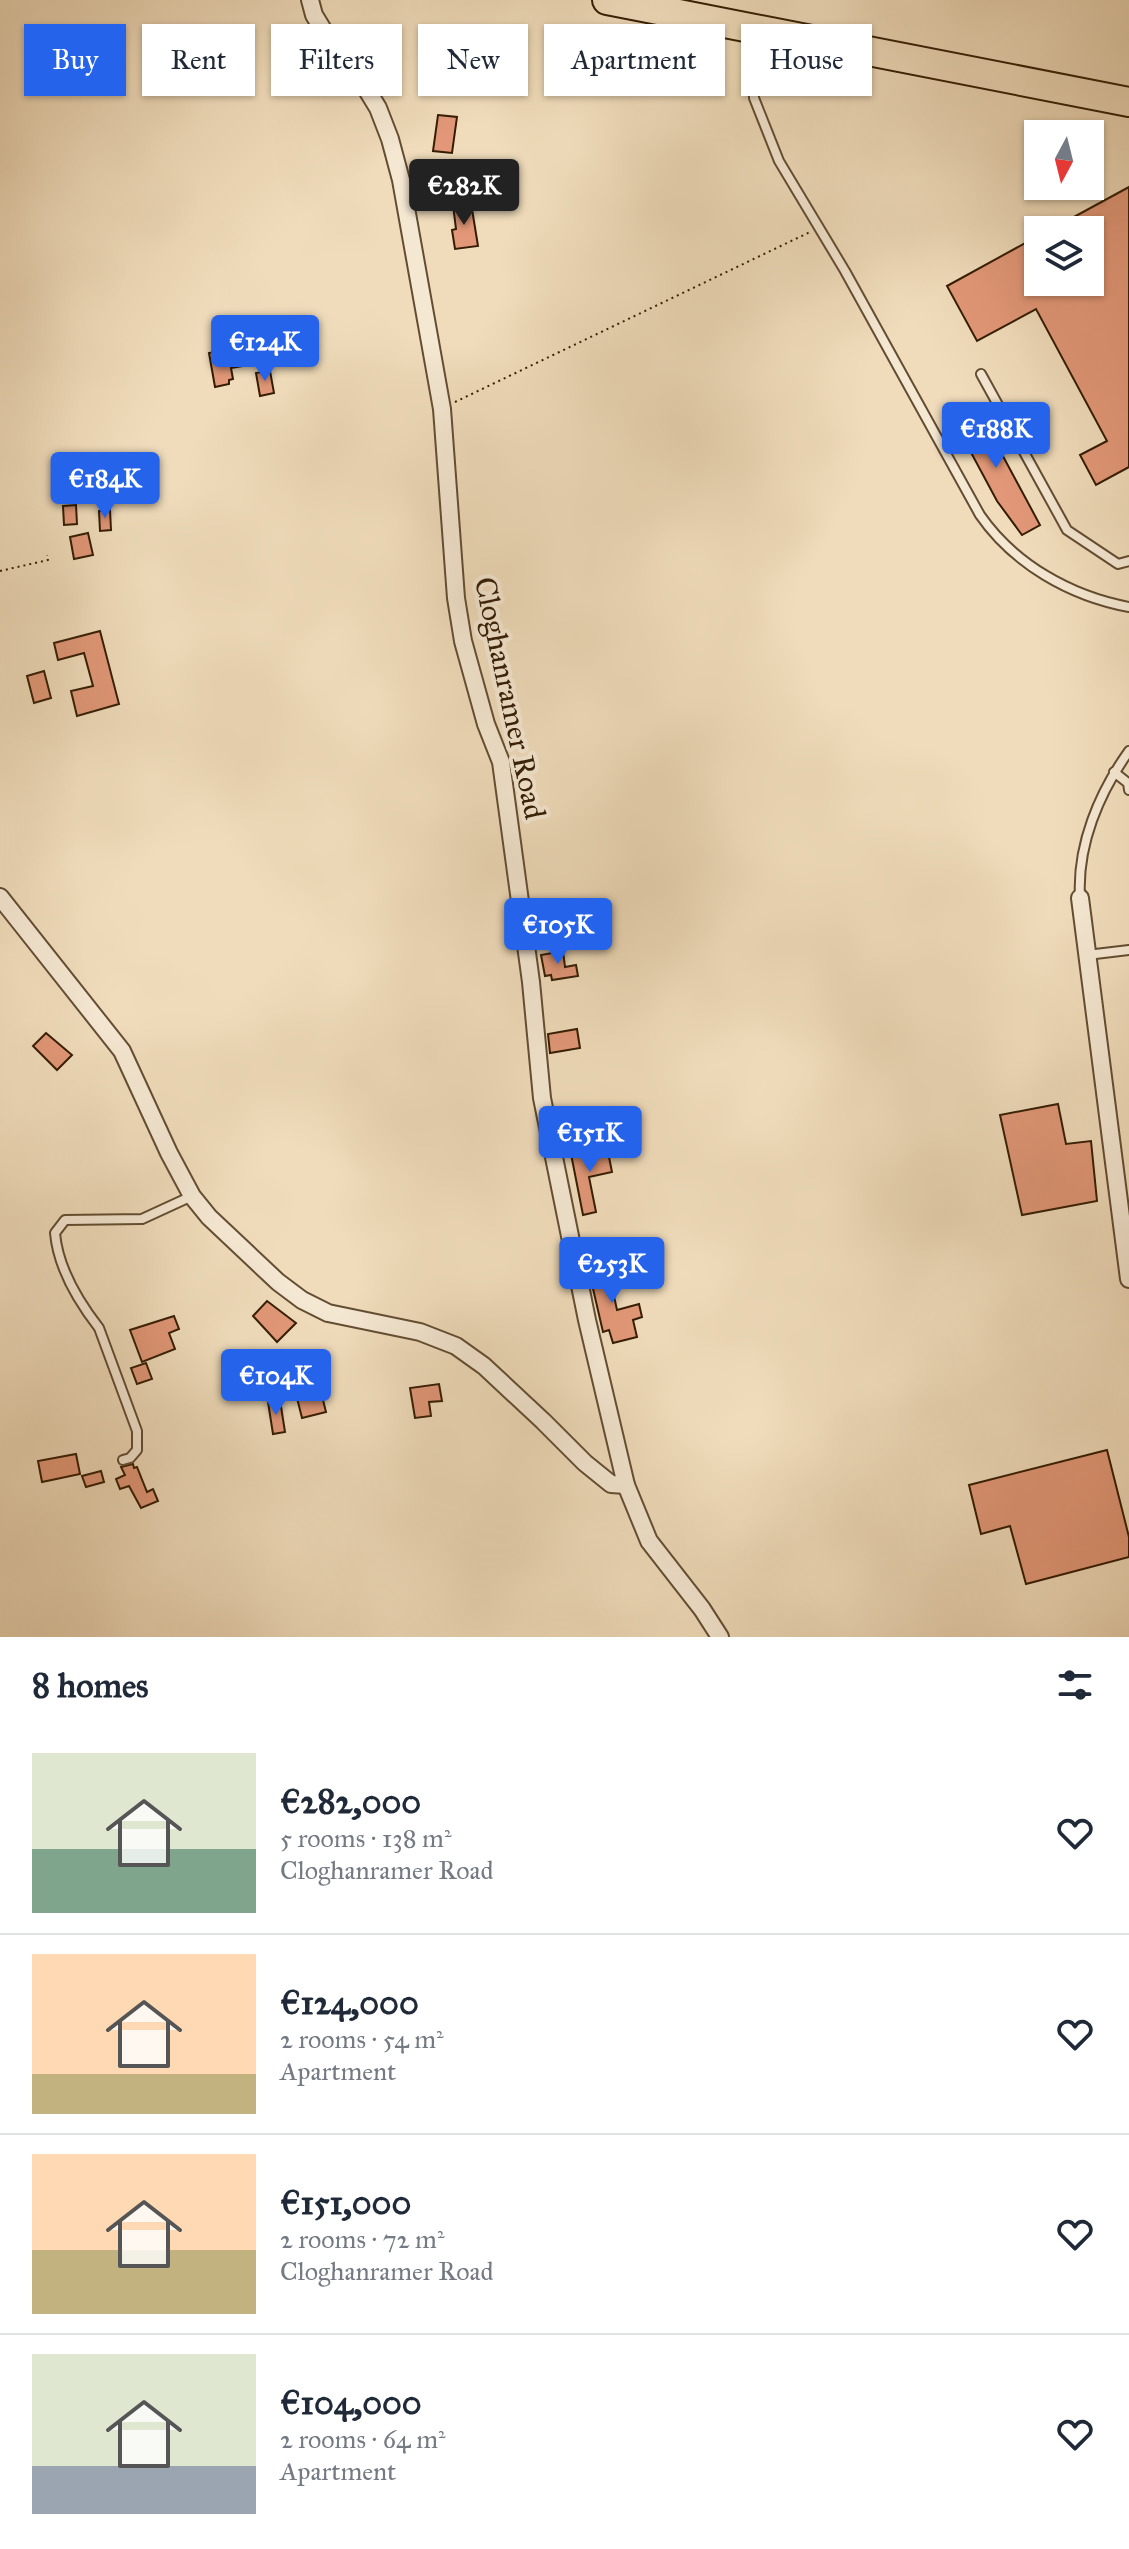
<!DOCTYPE html>
<html lang="en">
<head>
<meta charset="utf-8">
<style>
  :root { --surface:#fff; --page:#f2f2f3; --text:#1f2937; --muted:#747a83; --line:#e0e1e3; --accent:#2563eb }
  body { margin:0; font-family:"IM FELL Great Primer",serif; background:var(--page); color:var(--text); height:100vh; display:flex; flex-direction:column; font-size:30px; white-space:nowrap }
  * { box-sizing:border-box; margin:0 }
  p { font-size:26px; color:var(--muted) }
  .icon { flex:none; width:44px; height:44px; fill:none; stroke:currentColor; stroke-width:2; stroke-linecap:round; stroke-linejoin:round }
  .map { position:relative; height:1637px; overflow:hidden }
  .drawer { display:flex; flex-direction:column; background:var(--surface); flex:1 }
  .drawer>* { flex:none }
  .top-card { position:absolute; left:24px; top:24px; width:1082px; height:72px; display:flex; gap:16px }
  .needle { width:52px; rotate:187deg }
  .controls { position:absolute; left:1024px; top:120px; display:grid; gap:16px }
  .controls a { display:grid; place-items:center; width:80px; height:80px; border-radius:0px; background:var(--surface); box-shadow:0 2px 6px #0004; font-size:40px }
  .price { position:absolute; translate:-50% -68px; padding:0 18px; border-radius:8px; background:var(--accent); color:#fff; font-size:26px; line-height:52px; filter:drop-shadow(0 2px 4px #0008) }
  .price::after { content:''; position:absolute; left:50%; top:48px; width:24px; height:18px; margin-left:-12px; background:inherit; clip-path:polygon(0 0,100% 0,50% 100%) }
  .price.current { background:#222; color:#fff }
  ul { padding:0; list-style:none }
  li { display:flex; align-items:center; gap:24px; height:200px; padding:0 32px }
  li+li { border-top:2px solid var(--line) }
  li span { display:grid; place-items:center; flex:none; width:224px; height:160px; border-radius:0px; color:#555 }
  li>.icon { margin-inline-start:auto }
  span .icon { width:96px; height:96px; fill:#fffc; stroke-width:1 }
  li b { font-size:34px }
  h2 { display:flex; justify-content:space-between; align-items:center; height:96px; padding:0 32px; font-size:34px }
  .tag { padding:0 28px; border-radius:0px; background:var(--surface); box-shadow:0 2px 6px #0004; font-size:28px; line-height:72px }
  .tag.current { background:var(--accent); color:#fff }
  .map>svg:first-child { display:block }
  .building { fill:#e29878; stroke:#341d04; stroke-width:2 }
  .lines { fill:none; stroke-linecap:round; stroke-linejoin:round }
  .lane-casing { stroke:#634d32; stroke-width:12 }
  .street-casing { stroke:#634d32; stroke-width:20 }
  .highway-casing { stroke:#341d04; stroke-width:32 }
  .path { stroke:#341d04; stroke-width:2; stroke-dasharray:2 4; stroke-linecap:butt }
  .lane { stroke:#f5e8d3; stroke-width:8 }
  .street { stroke:#f5e8d3; stroke-width:16 }
  .highway { stroke:#f0dcbb; stroke-width:28 }
  .labels { text-anchor:middle; dominant-baseline:central; stroke-width:8; stroke-linejoin:round; paint-order:stroke }
  .street-label { font-size:30px; fill:#341d04; stroke:#f5e8d3 }
</style>
</head>
<body>
<div class="map">
<svg width="1129" height="1637" viewBox="0 0 1129 1637">
  <rect width="100%" height="100%" fill="#f0dcbb"/>
  <filter id="stains"><feTurbulence type="fractalNoise" baseFrequency=".0025" numOctaves="4"/><feColorMatrix values="0 0 0 0 .2 0 0 0 0 .09 0 0 0 0 .02 0 0 0 .5 -.17"/></filter>
  <radialGradient id="worn" r=".72"><stop offset=".6" stop-color="#630" stop-opacity="0"/><stop offset="1" stop-color="#630" stop-opacity=".3"/></radialGradient>
  <g class="building">
    <polygon points="463,47 471,65 436,78 431,66 437,64 437,58"/>
    <polygon points="438,115 457,117 452,153 433,151"/>
    <polygon points="1129,187 1129,467 1096,485 1080,455 1107,441 1036,309 977,341 947,286 1038,236 1038,282 1090,282 1090,230 1050,230"/>
    <polygon points="471,203 478,246 455,249 452,230 456,229 453,205"/>
    <polygon points="254,335 260,363 231,368 233,379 229,380 229,384 215,387 209,353 220,351 218,338 229,336 230,339"/>
    <polygon points="270,371 274,393 260,396 256,373"/>
    <polygon points="976,406 1040,525 1022,535 997,501 953,419"/>
    <polygon points="76,505 77,524 64,525 63,506"/>
    <polygon points="110,510 111,530 100,531 99,511"/>
    <polygon points="88,533 93,555 74,559 70,537"/>
    <polygon points="100,631 119,704 77,716 71,691 93,686 84,653 58,660 54,643"/>
    <polygon points="44,671 51,698 34,703 27,676"/>
    <polygon points="563,951 565,967 576,965 578,976 552,980 551,975 545,976 541,955"/>
    <polygon points="577,1029 580,1048 550,1053 548,1034"/>
    <polygon points="46,1033 72,1055 57,1070 33,1046"/>
    <polygon points="1058,1104 1066,1144 1091,1141 1097,1201 1022,1215 1000,1115"/>
    <polygon points="607,1147 612,1172 589,1177 596,1212 583,1215 571,1154"/>
    <polygon points="601,1255 603,1265 607,1264 617,1310 639,1304 642,1317 633,1320 637,1337 613,1343 609,1330 603,1332 588,1267 593,1257"/>
    <polygon points="267,1301 296,1323 277,1342 253,1316"/>
    <polygon points="174,1316 179,1329 169,1333 175,1349 142,1362 130,1330"/>
    <polygon points="146,1363 152,1379 137,1384 131,1368"/>
    <polygon points="316,1372 326,1412 302,1418 292,1378"/>
    <polygon points="439,1384 442,1401 429,1402 431,1416 415,1418 410,1388"/>
    <polygon points="280,1400 285,1432 273,1434 268,1402"/>
    <polygon points="1107,1450 1129,1537 1129,1557 1026,1584 1010,1526 981,1534 969,1485"/>
    <polygon points="76,1454 80,1474 42,1482 38,1461"/>
    <polygon points="133,1464 134,1468 137,1467 147,1492 153,1489 158,1501 141,1508 129,1486 120,1489 116,1479 125,1475 121,1467"/>
    <polygon points="101,1471 104,1482 86,1487 82,1476"/>
  </g>
  <g class="lines">
    <defs>
      <g id="lane">
        <path d="M751,33L754,98L779,161L845,271L980,515C1014,564 1070,596 1129,607"/>
        <polyline points="981,374 1067,530 1118,564 1129,561"/>
        <polyline points="1114,772 1128,783 1129,790"/>
        <path d="M1080,897C1077,845 1099,793 1129,751"/>
        <polyline points="1087,955 1129,950"/>
        <path d="M123,1460L130,1458L137,1450V1431L99,1328C78,1301 58,1267 55,1233L65,1220L142,1219L192,1196"/>
      </g>
      <g id="street">
        <polyline points="310,0 314,15 325,33 364,85 378,108 390,139 401,180 442,409 456,598 463,641 486,724 501,762 531,982 542,1098 587,1320 626,1485 649,1541 702,1609 720,1637"/>
        <polyline points="0,897 122,1051 169,1153 192,1196 209,1217 278,1282 302,1300 328,1313 420,1332 456,1346 484,1366 543,1421 585,1463 611,1484 626,1485"/>
        <polyline points="1080,898 1129,1279"/>
      </g>
      <polyline id="highway" points="607,0 1129,102"/>
    </defs>
    <use href="#lane" class="lane-casing"/>
    <use href="#street" class="street-casing"/>
    <use href="#highway" class="highway-casing"/>
    <g class="path">
      <polyline points="455,402 810,232"/>
      <polyline points="0,571 48,560 47,555"/>
    </g>
    <use href="#lane" class="lane"/>
    <use href="#street" class="street"/>
    <use href="#highway" class="highway"/>
  </g>
  <g class="labels">
    <g class="street-label">
      <text transform="translate(510 698) rotate(78)">Cloghanramer Road</text>
    </g>
  </g>
  <rect width="100%" height="100%" filter="url(#stains)"/>
  <rect width="100%" height="100%" fill="url(#worn)"/>
</svg>
<div class="controls">
<a><svg class="needle" viewBox="-14 -14 28 28"><path d="M0-13l5 13h-10z" fill="#e53935"/><path d="M0 13l5-13h-10z" fill="#747a83"/></svg></a>
<a><svg class="icon" aria-label="layers" viewBox="0 0 24 24"><path d="M12 4l9 5-9 5-9-5zM3 14l9 5 9-5"/></svg></a>
</div>
<b class="price current" style="left:464px;top:227px">€282K</b>
<b class="price" style="left:265px;top:383px">€124K</b>
<b class="price" style="left:996px;top:470px">€188K</b>
<b class="price" style="left:105px;top:520px">€184K</b>
<b class="price" style="left:558px;top:966px">€105K</b>
<b class="price" style="left:590px;top:1174px">€151K</b>
<b class="price" style="left:612px;top:1305px">€253K</b>
<b class="price" style="left:276px;top:1417px">€104K</b>
<div class="top-card">
<a class="tag current">Buy</a>
<a class="tag">Rent</a>
<a class="tag">Filters</a>
<a class="tag">New</a>
<a class="tag">Apartment</a>
<a class="tag">House</a>
</div>
</div>
<section class="drawer">
<h2>8 homes<svg class="icon" aria-label="filters" viewBox="0 0 24 24"><path d="M4 7h16M4 17h16"/><circle cx="9" cy="7" r="2"/><circle cx="15" cy="17" r="2"/></svg></h2>
<ul>
<li><span style="background:linear-gradient(#dfe7d0 60%,#7fa58c 0)"><svg class="icon" aria-label="home" viewBox="0 0 24 24"><path d="M3 11l9-7 9 7M6 9v11h12V9"/></svg></span><div><b>€282,000</b><p>5 rooms · 138 m²</p><p>Cloghanramer Road</p></div><svg class="icon" aria-label="heart" viewBox="0 0 24 24"><path d="M12 20l-8-8c-3-5 5-10 8-4 3-6 11-1 8 4z"/></svg></li>
<li><span style="background:linear-gradient(#ffd9b3 75%,#c2b280 0)"><svg class="icon" aria-label="home" viewBox="0 0 24 24"><path d="M3 11l9-7 9 7M6 9v11h12V9"/></svg></span><div><b>€124,000</b><p>2 rooms · 54 m²</p><p>Apartment</p></div><svg class="icon" aria-label="heart" viewBox="0 0 24 24"><path d="M12 20l-8-8c-3-5 5-10 8-4 3-6 11-1 8 4z"/></svg></li>
<li><span style="background:linear-gradient(#ffd9b3 60%,#c2b280 0)"><svg class="icon" aria-label="home" viewBox="0 0 24 24"><path d="M3 11l9-7 9 7M6 9v11h12V9"/></svg></span><div><b>€151,000</b><p>2 rooms · 72 m²</p><p>Cloghanramer Road</p></div><svg class="icon" aria-label="heart" viewBox="0 0 24 24"><path d="M12 20l-8-8c-3-5 5-10 8-4 3-6 11-1 8 4z"/></svg></li>
<li><span style="background:linear-gradient(#dfe7d0 70%,#9aa5b1 0)"><svg class="icon" aria-label="home" viewBox="0 0 24 24"><path d="M3 11l9-7 9 7M6 9v11h12V9"/></svg></span><div><b>€104,000</b><p>2 rooms · 64 m²</p><p>Apartment</p></div><svg class="icon" aria-label="heart" viewBox="0 0 24 24"><path d="M12 20l-8-8c-3-5 5-10 8-4 3-6 11-1 8 4z"/></svg></li>
</ul>
</section>
</body>
</html>
